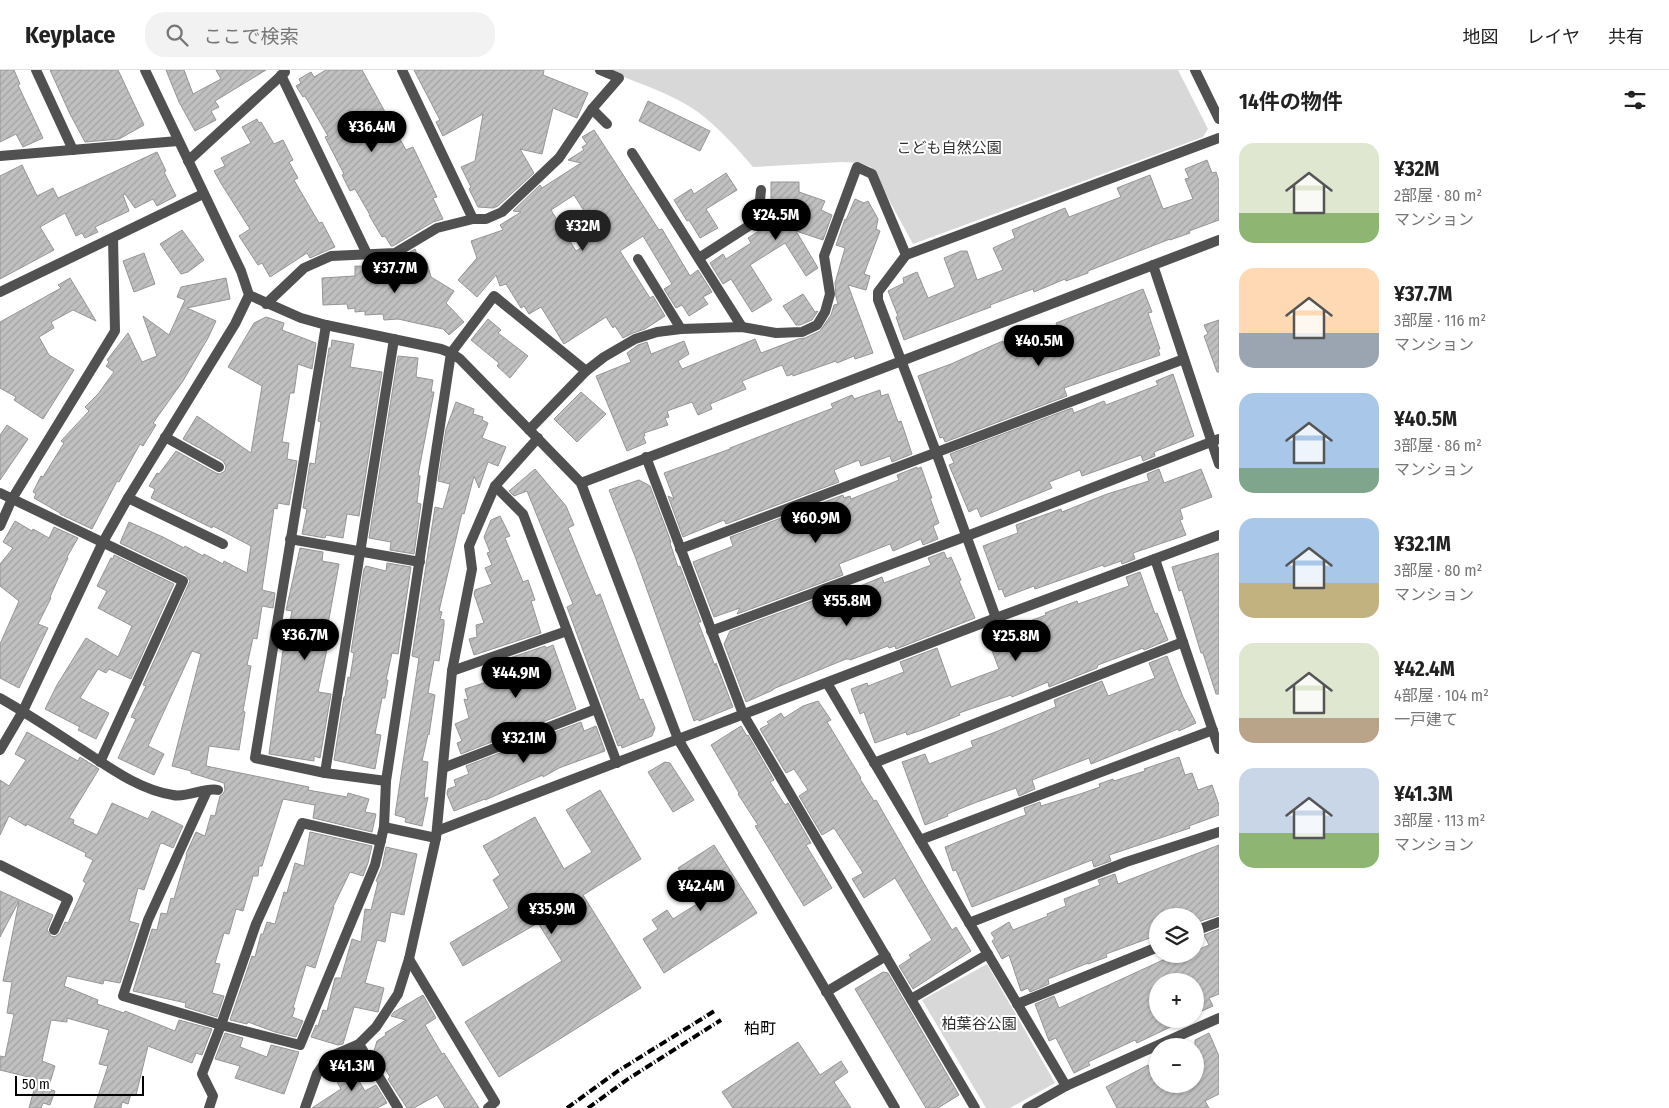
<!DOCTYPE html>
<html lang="ja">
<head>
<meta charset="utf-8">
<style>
  :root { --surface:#fff; --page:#f2f2f2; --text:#222; --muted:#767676; --line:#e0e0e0; --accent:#000 }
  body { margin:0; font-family:"Fira Sans Condensed","Noto Sans JP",sans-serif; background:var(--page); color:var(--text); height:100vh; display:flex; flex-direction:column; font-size:19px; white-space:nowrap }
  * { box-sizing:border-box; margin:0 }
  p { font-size:16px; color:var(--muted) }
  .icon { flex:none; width:28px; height:28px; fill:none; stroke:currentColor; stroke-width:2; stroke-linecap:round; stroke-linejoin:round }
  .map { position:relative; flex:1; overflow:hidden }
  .panel { display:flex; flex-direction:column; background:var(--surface); width:450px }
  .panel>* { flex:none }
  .buttons { position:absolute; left:1149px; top:838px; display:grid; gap:10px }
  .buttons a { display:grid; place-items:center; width:55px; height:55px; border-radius:50%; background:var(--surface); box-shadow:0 1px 4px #0004; font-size:25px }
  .scale { position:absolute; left:15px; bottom:12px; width:129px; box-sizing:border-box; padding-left:5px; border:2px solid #000; border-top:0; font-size:14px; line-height:18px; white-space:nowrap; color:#000; -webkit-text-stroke:4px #fff; paint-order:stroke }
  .price { position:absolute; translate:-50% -42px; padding:0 11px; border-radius:18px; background:var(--accent); color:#fff; font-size:16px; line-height:32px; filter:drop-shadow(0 1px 2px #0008) }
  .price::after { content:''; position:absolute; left:50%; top:30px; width:15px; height:11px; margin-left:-8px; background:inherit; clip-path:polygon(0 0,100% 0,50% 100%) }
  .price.current { background:#222; color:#fff }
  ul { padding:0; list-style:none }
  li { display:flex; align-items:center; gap:15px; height:125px; padding:0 20px }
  li span { display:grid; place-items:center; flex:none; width:140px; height:100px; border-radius:15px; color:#555 }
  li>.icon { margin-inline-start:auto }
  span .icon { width:60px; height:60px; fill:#fffc; stroke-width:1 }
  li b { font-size:21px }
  h2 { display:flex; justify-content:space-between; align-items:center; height:60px; padding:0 20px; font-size:21px }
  header { display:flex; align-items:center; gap:30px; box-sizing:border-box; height:70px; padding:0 25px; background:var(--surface); border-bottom:1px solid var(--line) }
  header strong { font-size:24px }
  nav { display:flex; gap:28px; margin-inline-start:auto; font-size:18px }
  .search { width:350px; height:45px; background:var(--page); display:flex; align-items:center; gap:12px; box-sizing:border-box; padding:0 18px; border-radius:20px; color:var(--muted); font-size:19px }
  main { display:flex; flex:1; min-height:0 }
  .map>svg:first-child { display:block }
  .park { fill:#d8d8d8 }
  .building { fill:url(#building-hatch); stroke:#959595; fill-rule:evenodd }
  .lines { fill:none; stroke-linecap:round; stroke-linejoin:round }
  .service { stroke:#515151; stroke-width:10 }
  .minor { stroke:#515151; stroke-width:10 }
  .tertiary { stroke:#515151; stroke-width:10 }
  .rail { stroke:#000; stroke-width:4; stroke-dasharray:8 2.5 1 2.5; stroke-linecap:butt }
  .labels { text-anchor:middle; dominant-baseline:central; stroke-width:4; stroke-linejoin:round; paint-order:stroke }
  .park-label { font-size:15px; fill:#2f2f2f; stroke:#fff }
  .neighbourhood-label { font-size:16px; fill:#000; stroke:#fff }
</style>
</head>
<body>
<header>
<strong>Keyplace</strong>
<div class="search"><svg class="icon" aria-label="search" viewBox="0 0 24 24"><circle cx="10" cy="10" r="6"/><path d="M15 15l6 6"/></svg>ここで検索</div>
<nav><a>地図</a><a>レイヤ</a><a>共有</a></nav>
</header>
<main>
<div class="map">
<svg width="1219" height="1038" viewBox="0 0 1219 1038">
  <defs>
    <pattern id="building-hatch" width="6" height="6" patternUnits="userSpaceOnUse" patternTransform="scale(1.25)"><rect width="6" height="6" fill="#c0c0c0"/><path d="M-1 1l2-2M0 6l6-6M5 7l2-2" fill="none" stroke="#a3a3a3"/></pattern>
  </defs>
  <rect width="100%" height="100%" fill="#fff"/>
  <g class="park">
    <path d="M607,0H1178L1208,59L1203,67L913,174L871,97L860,93L842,92L753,97C736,77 719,58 698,42C671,23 637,13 607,0Z"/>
    <polygon points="987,894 1055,1013 1010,1038 986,1038 922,930"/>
  </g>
  <g class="building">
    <polygon points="0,0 14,0 20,14 18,15 43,68 23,77 16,64 0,72"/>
    <polygon points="50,0 118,0 144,55 119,69 85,72 70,44"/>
    <polygon points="166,0 184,0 193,24 221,9 216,0 266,0 215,31 219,37 211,41 216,50 195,61 179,32"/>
    <polygon points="326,0 362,0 406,80 413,77 437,127 433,128 443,149 433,152 393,176 391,176 385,166 382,167 369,145 370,145 355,119 350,121 342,105 344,104 325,67 328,66 305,26 303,27 296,16 301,13 299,9 311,2 314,7"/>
    <polygon points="414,0 544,0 543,5 588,23 577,48 553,38 542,84 520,79 534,103 498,136 493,138 478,137 469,119 471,117 461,97 475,91 483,44 443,66 436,52 440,50"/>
    <polygon points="648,31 710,61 700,81 639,51"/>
    <polygon points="257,49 259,53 261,52 274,74 283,70 293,90 289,92 298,108 294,110 319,153 322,152 335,177 310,188 307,183 270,207 262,193 258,195 239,166 250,159 222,115 214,101 225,96 221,88 251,73 242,57"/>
    <path d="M594,60L659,160L662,159L690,206L698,200L712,222L703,227L708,234L689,246L682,235L676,238L664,219L672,214L643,166L620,181L650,228L653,226L665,246L645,259L633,263L623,268L615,256L613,258L606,247L564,274L541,237L529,244L524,236L521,238L506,214L500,216L496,205L477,227L458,210L477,188L471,171L503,160L500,155L521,142L513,141L540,115L542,118L581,93L568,90L584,80L582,77L587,74L582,67ZM574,125L600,166L576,181L551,140Z"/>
    <polygon points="157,82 166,101 164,102 176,126 157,136 153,129 135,138 125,124 123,125 129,141 95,157 98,162 85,168 82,163 76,166 65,143 40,157 54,180 0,209 0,106 22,95 37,126 53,118 58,128"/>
    <polygon points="1207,90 1212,103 1216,102 1219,111 1219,150 1189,161 1190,163 1170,170 1170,169 1088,201 1088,203 1066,211 1065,209 1034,222 1033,219 990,235 991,237 972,244 904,270 896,247 898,246 888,221 904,213 903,208 917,202 928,228 955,217 944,188 961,181 967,181 977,210 1003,200 993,178 1015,168 1012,160 1065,138 1069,147 1121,127 1117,118 1150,105 1163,139 1193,129 1185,109 1189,108 1185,99"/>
    <polygon points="726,103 737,120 706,139 718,158 700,168 689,150 687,151 674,130 691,119 694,124"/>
    <polygon points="771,112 799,112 799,122 825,131 821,140 832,145 823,170 796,161 818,198 806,206 785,173 750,195 772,230 752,242 731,209 723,214 710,193 723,184 726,189 751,173 748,168 779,148 771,143"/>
    <polygon points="855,129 864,133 868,131 878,149 876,159 880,161 864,204 870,206 866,220 848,215 873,283 855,289 854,286 837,293 836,291 793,306 793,304 787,306 782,295 742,311 746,319 710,334 712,339 698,345 692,332 667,341 669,347 665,348 668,355 644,363 645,366 643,366 646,373 627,381 596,306 631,292 627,283 638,275 647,272 651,284 684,271 689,284 678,291 682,299 755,269 761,283 798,269 805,268 820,261 831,245 834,235 838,234 836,227 835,213 845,178 836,175 845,149 846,150"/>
    <polygon points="182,160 204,190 188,202 181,204 160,174"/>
    <polygon points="415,179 421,195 427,193 431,207 454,221 446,233 464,252 449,265 443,259 398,249 384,250 383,244 365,245 365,241 355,242 355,238 348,239 347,234 323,235 322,208 355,206 355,196 403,198 398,189"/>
    <polygon points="144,183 155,214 134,222 123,191"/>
    <polygon points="70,208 96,251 73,240 51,252 54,258 39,267 49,285 74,300 43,349 14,330 16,327 0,318 0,252 61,218 58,215"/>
    <polygon points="226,208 230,229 187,238 216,251 208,268 183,311 153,353 156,355 143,376 140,374 119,412 117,411 92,459 60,444 60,443 34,428 36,424 33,422 41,406 43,407 64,373 61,371 89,341 85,337 98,324 114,302 106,296 109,292 107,290 128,263 142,292 157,286 143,246 169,265 185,230 177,227 181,217"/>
    <polygon points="1143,219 1152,242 1148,243 1160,279 1158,279 1160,285 1064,318 1067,326 945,372 943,367 940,368 918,306 951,294 991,276 1003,271 1004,274 1030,263 1035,274 1060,263 1056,253"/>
    <polygon points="803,224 815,242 818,241 812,250 800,255 796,255 783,236"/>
    <polygon points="266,247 284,253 282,260 316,273 312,299 298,294 294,323 290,323 282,372 289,373 287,389 297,391 289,435 278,433 277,439 274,438 262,520 275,523 273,538 262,536 257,569 253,568 247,595 251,596 243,641 245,642 239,680 209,676 206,696 309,717 308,720 347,727 348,723 369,729 365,742 376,744 372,762 313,748 315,735 283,729 262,796 259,796 258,806 253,806 243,841 236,839 229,864 224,863 215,893 220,894 212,923 224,926 217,947 185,937 186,933 133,921 152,859 157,860 161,843 167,844 171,828 174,829 187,784 186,784 196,762 205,766 211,745 215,746 220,726 223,724 225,720 224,713 191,703 191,701 172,696 201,584 192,581 148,676 164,684 154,705 118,688 136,649 131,647 146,616 143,615 190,511 186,505 120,473 129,452 163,467 184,478 185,476 203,486 204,484 223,494 224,491 247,503 251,476 213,456 212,458 151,428 155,419 149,416 157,403 159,404 176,381 216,403 220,404 225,401 226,396 223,391 183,369 197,346 251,383 262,316 228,297 254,253"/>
    <polygon points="488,249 501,260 498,263 528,286 510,308 497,296 499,293 471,270"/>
    <polygon points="1219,250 1219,302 1217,302 1204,266 1208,264 1204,255"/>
    <polygon points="332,270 354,274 350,297 382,302 359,446 347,444 343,468 326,465 325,468 302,464 307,439 303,438 310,393 315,394 321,352 318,351 329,278 331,278"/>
    <polygon points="398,286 418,288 416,307 433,310 431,322 434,322 418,405 420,406 417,433 421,434 414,484 390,480 391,472 369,468"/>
    <polygon points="1173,304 1194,366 1154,382 1155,386 1143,391 1141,385 1082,406 1080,400 1049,412 1052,418 981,447 977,438 969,442 949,395 954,393 950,384 1072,338 1074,343 1104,331 1106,335 1158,315 1156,311"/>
    <polygon points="880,320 881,326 888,324 898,352 901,351 912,384 892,392 890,386 861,396 859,390 834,400 839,412 726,454 724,450 683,467 668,426 674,429 664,403 730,379 730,378 833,338 831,334 852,325 854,329"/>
    <polygon points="581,322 606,344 577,372 554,349"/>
    <polygon points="456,332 474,339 473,344 483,347 482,350 488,353 482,368 506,377 498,396 488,392 479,418 474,406 464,444 462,443 439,541 442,542 440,549 444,550 444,555 439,591 434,590 428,623 435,625 429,665 428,664 422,691 428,692 424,729 428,727 422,756 405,752 406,748 395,745 419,588 412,586 435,437 443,439 450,414 438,411 446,359"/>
    <polygon points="7,355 28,369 0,410 0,365"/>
    <polygon points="917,397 917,399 921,397 932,428 930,428 939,453 933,456 938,469 923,475 921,469 893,481 890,474 839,494 843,505 737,544 740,538 714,547 693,492 733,476 730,467 843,425 844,428 850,426 851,429 899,410 897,405"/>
    <polygon points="535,399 566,436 574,455 568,458 596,526 600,524 640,630 643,629 655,658 652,666 622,678 621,675 618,676 567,537 573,534 527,421 514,426 509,421"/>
    <polygon points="1159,399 1164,413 1201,399 1212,427 1180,439 1183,449 1180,450 1186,465 1133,483 1135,489 1122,494 1121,491 1104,497 1103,495 1035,519 1034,516 1005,527 1002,519 999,520 983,476 1018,463 1016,455 1061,439 1062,442 1107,424 1149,411 1147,404"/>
    <polygon points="639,410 650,416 671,472 670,473 678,497 680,496 701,552 698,552 715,596 716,593 733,637 699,651 698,649 694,651 636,489 609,420"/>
    <polygon points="500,446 510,466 505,468 523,512 528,510 535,530 531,531 541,563 474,585 469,569 477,567 476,555 484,553 474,524 475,520 492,514 485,498 492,495 487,483 490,482 484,467 491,450"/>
    <polygon points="15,451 32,461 33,459 49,468 54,457 78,468 67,487 68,488 58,509 50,527 51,528 38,554 48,558 19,618 0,608 0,574 19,531 0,516 0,494 13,478 3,472"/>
    <polygon points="300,478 323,482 322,491 339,494 328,554 332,555 318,622 331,624 320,688 314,686 314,691 269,684 284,573 286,573 292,541 286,540"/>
    <polygon points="944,482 947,489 951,487 961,510 959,511 975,548 896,579 895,576 889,578 888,576 850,590 849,589 846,589 773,619 773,620 746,632 724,574 730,561 847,518 848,521 882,507 884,513 931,495 928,488"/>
    <polygon points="1219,483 1219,624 1216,624 1203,583 1201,583 1182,520 1179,521 1172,497"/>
    <polygon points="114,485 174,514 131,609 109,599 106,603 98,599 80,628 109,643 96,669 78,660 80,657 45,639 57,615 86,568 118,587 132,556 98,538 107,521 97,516 111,488 113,489"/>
    <polygon points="387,493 411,497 398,584 392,583 386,610 388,610 385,628 382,628 375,664 381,665 375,699 334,690 344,627 345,627 348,607 350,608 354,583 351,582 364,499 366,496 386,501"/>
    <polygon points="1140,502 1155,544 1157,543 1168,570 1144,580 1143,578 1098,595 1097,598 1049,617 1048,612 1012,627 1011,625 959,643 960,645 922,660 907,665 906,662 875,673 864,642 860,644 851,619 867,613 868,616 904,602 900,592 937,578 951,617 999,599 986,565 1001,559 1005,568 1029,559 1027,552 1046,545 1045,543 1077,531 1078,534 1129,516 1126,507"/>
    <polygon points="553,575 576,639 461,684 457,673 462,671 455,654 469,648 464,629 468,630 465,619 506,606 501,591 545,576 546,578"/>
    <polygon points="1167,586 1183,627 1196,653 1179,661 1178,659 1091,694 1089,688 1032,710 1035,719 1019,726 1016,718 977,732 947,744 948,746 925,755 902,692 925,684 929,694 973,677 971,671 993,663 1056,637 1054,630 1102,611 1108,626 1155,608 1149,593"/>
    <polygon points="818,631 831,650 827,652 861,708 860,709 874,731 876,730 926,817 952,860 956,857 971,881 913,919 899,896 911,888 909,885 932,870 916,843 895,808 864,828 852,809 863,803 860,798 834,758 822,765 799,726 808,720 794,699 786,703 760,659 769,654 767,652 781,643 784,648 803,636"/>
    <polygon points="581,652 584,661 596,656 605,681 559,698 543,707 543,705 485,730 485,729 454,741 447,724 448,719 456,716 454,710 469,704 466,696"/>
    <polygon points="741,656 747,666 748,665 774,710 770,712 785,735 788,733 811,773 806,775 832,818 804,836 755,756 758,755 738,724 739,723 711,675"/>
    <polygon points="27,662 78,691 80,687 99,699 69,748 74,750 73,754 97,765 112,733 148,749 152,741 183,756 173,778 162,773 160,774 144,820 138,818 129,851 139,854 120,913 104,910 103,914 67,906 64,916 98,930 97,934 124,943 125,941 175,961 179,950 212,959 202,985 196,983 192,993 148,976 136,1025 131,1024 128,1034 122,1032 121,1038 94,1038 108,996 99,994 109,960 67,948 67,952 51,950 42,991 55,996 48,1019 55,1021 50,1035 43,1033 41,1038 29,1038 37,1009 0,1000 0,986 5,987 14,944 7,943 12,912 3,911 19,831 0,867 0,821 53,845 47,860 51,866 55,867 60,863 65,852 68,853 86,813 83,811 93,790 85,786 86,783 27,754 26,756 9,746 0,765 0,710 9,716 26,690 15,684"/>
    <polygon points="1179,687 1185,705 1192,703 1198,720 1212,715 1219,735 1219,745 1189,756 1190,758 1109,785 1111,791 1094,797 1092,790 972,837 956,800 953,801 945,777 1020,747 1026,745 1024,738 1040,732 1041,736 1080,724 1100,717 1099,714 1113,709 1114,711 1145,701 1144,699"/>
    <polygon points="665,692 670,693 694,730 673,742 648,702"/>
    <polygon points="600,720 641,789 583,825 641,918 499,1007 465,952 562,891 538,853 463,896 450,873 509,838 493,810 500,805 483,776 535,747 564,799 592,782 566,740"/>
    <polygon points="310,762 372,776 368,793 363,806 350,802 333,837 334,837 315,898 306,895 293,938 295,938 292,947 303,951 296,967 275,962 248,952 247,954 230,950 252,886 255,887 261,864 263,864 267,852 275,854 284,822 287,823 295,793 304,796"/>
    <polygon points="714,775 757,843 664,903 643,869 658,859 652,850 667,840 673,849 700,832 678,798"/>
    <polygon points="1219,775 1219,845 1198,852 1196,846 1158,846 1158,865 1106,884 1107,887 1088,894 1088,893 1048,909 1049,914 1030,922 1028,918 1021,921 1009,885 1002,889 992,871 995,869 991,863 1009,852 1013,860 1048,846 1047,844 1066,836 1064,829 1100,815 1098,810 1115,804 1118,814"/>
    <polygon points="386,777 417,784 404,845 391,842 385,872 377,870 365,913 384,918 378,942 354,937 343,974 338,975 311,967 316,955 318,956 323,940 327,941 335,908 341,908 352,869 361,872 365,839 371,840 378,812 376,811 382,797"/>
    <polygon points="1219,859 1219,924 1209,928 1213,936 1195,944 1195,911 1158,911 1158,949 1187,949 1137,973 1135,970 1088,992 1090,995 1074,1003 1056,968 1049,971 1035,934 1054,926 1059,938 1176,884 1195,884 1195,881 1209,875 1204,865"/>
    <polygon points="883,902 888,903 959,1025 938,1038 926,1038 855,919"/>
    <polygon points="423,925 436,948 425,955 442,984 444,983 479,1038 445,1038 437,1025 414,1038 407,1038 388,1009 390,1007 374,981 377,971 386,965 385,963 406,950 391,946 394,942"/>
    <polygon points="225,963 243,968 240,977 267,987 271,975 299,982 284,1024 235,1008 240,996 215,989"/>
    <polygon points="1209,963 1219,986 1219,1024 1205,1031 1209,1038 1117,1038 1106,1017 1148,995 1158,1014 1195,1014 1195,970"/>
    <polygon points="798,972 820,1005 841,991 848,1002 834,1012 851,1038 733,1038 722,1022"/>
    <polygon points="347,991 365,1021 376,1015 387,1033 377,1038 312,1038 341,1019 331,1001"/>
  </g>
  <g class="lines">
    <polyline class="service" points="638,189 681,259"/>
    <g class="minor">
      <polyline points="36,0 73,80"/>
      <polyline points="402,0 473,149"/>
      <polyline points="1195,0 1219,49"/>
      <polyline points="281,5 367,184"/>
      <polyline points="592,39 607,54"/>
      <polyline points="632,83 742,257"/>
      <polyline points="0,86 178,71"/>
      <polyline points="188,91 285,2"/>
      <polyline points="699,188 758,150 761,120"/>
      <polyline points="1153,195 1219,394"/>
      <polyline points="266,234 304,198 331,186 395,183 437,158 473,149 486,149 502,142 559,88 592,39 619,8 600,0"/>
      <polyline points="326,255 255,688 325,703 386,711"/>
      <polyline points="529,360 586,301 604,287 635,269 657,262 681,259 742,257 776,263 802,262 817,255 825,242 830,224 824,186 857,97 872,104 906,185"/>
      <polyline points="165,367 219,397"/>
      <polyline points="646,387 743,644 975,1038"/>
      <polyline points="495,416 523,444 617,693"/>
      <polyline points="0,423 183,511 100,692"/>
      <polyline points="128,428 223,474"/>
      <polyline points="0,456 12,429 115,261 113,168"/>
      <polyline points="290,469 420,492"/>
      <polyline points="680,479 1184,289"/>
      <polyline points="1155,489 1219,679"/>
      <polyline points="996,548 936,382 878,230 878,222 906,185 1219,68"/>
      <polyline points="711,561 967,466 1219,369"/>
      <polyline points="452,601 567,561"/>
      <polyline points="827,613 1066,1016"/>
      <path d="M0,628C28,644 54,661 81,679C109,697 139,720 173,725C187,728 205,717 218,720"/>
      <polyline points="874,693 1183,572"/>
      <polyline points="443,698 596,639"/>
      <polyline points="325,703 394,269"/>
      <polyline points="207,721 148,850 123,926 221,955 300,975 375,795 384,757 386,711 451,283 494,226 586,301"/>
      <polyline points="384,757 436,768"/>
      <polyline points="437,761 996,548 1219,465"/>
      <polyline points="920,770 1213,660"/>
      <polyline points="0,795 68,829 54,860"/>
      <polyline points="969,853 1126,792 1219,762"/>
      <polyline points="1195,861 1219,852"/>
      <polyline points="409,889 495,1032 488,1038"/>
      <polyline points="826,922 886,886"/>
      <polyline points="911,929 988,884"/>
      <polyline points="1017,934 1158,877"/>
      <polyline points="359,974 398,1038"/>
      <polyline points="209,1038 213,1026 202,1004 221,955 256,854 302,753 381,771"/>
      <polyline points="305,1038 317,1004 329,987 359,974 376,957 398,924 409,889 436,768 452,601 472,499 469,476 495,416 538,368"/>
      <polyline points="1027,1038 1066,1016 1219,948"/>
    </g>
    <g class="tertiary">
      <polyline points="0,222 203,124"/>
      <polyline points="249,225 301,248 326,255 441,279 451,283 460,289 581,413 678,669 895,1038"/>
      <polyline points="581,413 1219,170"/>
      <polyline points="0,680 23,641 103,472 128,428 235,254 249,225 241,201 145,0"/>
    </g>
    <g class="rail">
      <polyline points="567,1038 618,1001 716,940"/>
      <polyline points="588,1038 628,1009 721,950"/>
    </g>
  </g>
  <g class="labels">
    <g class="park-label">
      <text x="949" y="78">こども自然公園</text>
      <text x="979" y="954">柏葉谷公園</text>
    </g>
    <g class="neighbourhood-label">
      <text x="760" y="958">柏町</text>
    </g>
  </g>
</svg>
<div class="buttons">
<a><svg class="icon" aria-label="layers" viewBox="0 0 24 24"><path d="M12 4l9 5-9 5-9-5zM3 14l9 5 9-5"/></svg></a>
<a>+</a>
<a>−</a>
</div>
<div class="scale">50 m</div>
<b class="price" style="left:372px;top:83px">¥36.4M</b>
<b class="price" style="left:776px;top:171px">¥24.5M</b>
<b class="price current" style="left:583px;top:182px">¥32M</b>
<b class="price" style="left:395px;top:224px">¥37.7M</b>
<b class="price" style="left:1039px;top:297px">¥40.5M</b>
<b class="price" style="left:816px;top:474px">¥60.9M</b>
<b class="price" style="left:847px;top:557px">¥55.8M</b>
<b class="price" style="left:305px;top:591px">¥36.7M</b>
<b class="price" style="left:1016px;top:592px">¥25.8M</b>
<b class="price" style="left:516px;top:629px">¥44.9M</b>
<b class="price" style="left:524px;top:694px">¥32.1M</b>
<b class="price" style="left:701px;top:842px">¥42.4M</b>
<b class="price" style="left:552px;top:865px">¥35.9M</b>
<b class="price" style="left:352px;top:1022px">¥41.3M</b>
</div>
<section class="panel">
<h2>14件の物件<svg class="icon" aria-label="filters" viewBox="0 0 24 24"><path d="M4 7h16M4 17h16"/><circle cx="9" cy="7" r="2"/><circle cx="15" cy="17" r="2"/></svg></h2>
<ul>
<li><span style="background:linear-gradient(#dfe7d0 70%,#8fb573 0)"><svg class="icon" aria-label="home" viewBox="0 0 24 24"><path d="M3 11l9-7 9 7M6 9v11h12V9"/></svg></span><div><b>¥32M</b><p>2部屋 · 80 m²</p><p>マンション</p></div></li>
<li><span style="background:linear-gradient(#ffd9b3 65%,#9aa5b1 0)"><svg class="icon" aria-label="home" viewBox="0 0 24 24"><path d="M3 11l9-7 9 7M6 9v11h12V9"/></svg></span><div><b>¥37.7M</b><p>3部屋 · 116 m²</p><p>マンション</p></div></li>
<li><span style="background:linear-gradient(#a9c7e8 75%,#7fa58c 0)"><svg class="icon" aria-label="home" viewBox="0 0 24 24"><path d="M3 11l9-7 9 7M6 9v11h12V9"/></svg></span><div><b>¥40.5M</b><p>3部屋 · 86 m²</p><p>マンション</p></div></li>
<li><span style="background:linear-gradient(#a9c7e8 65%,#c2b280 0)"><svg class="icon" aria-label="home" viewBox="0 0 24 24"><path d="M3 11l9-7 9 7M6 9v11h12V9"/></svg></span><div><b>¥32.1M</b><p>3部屋 · 80 m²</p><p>マンション</p></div></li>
<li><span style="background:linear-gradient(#dfe7d0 75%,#b9a48a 0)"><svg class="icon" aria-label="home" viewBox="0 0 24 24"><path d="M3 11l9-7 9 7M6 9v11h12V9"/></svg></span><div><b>¥42.4M</b><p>4部屋 · 104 m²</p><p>一戸建て</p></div></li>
<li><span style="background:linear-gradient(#c9d6e8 65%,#8fb573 0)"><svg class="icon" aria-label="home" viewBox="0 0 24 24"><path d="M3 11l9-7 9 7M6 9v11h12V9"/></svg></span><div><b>¥41.3M</b><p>3部屋 · 113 m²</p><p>マンション</p></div></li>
</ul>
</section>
</main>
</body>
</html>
